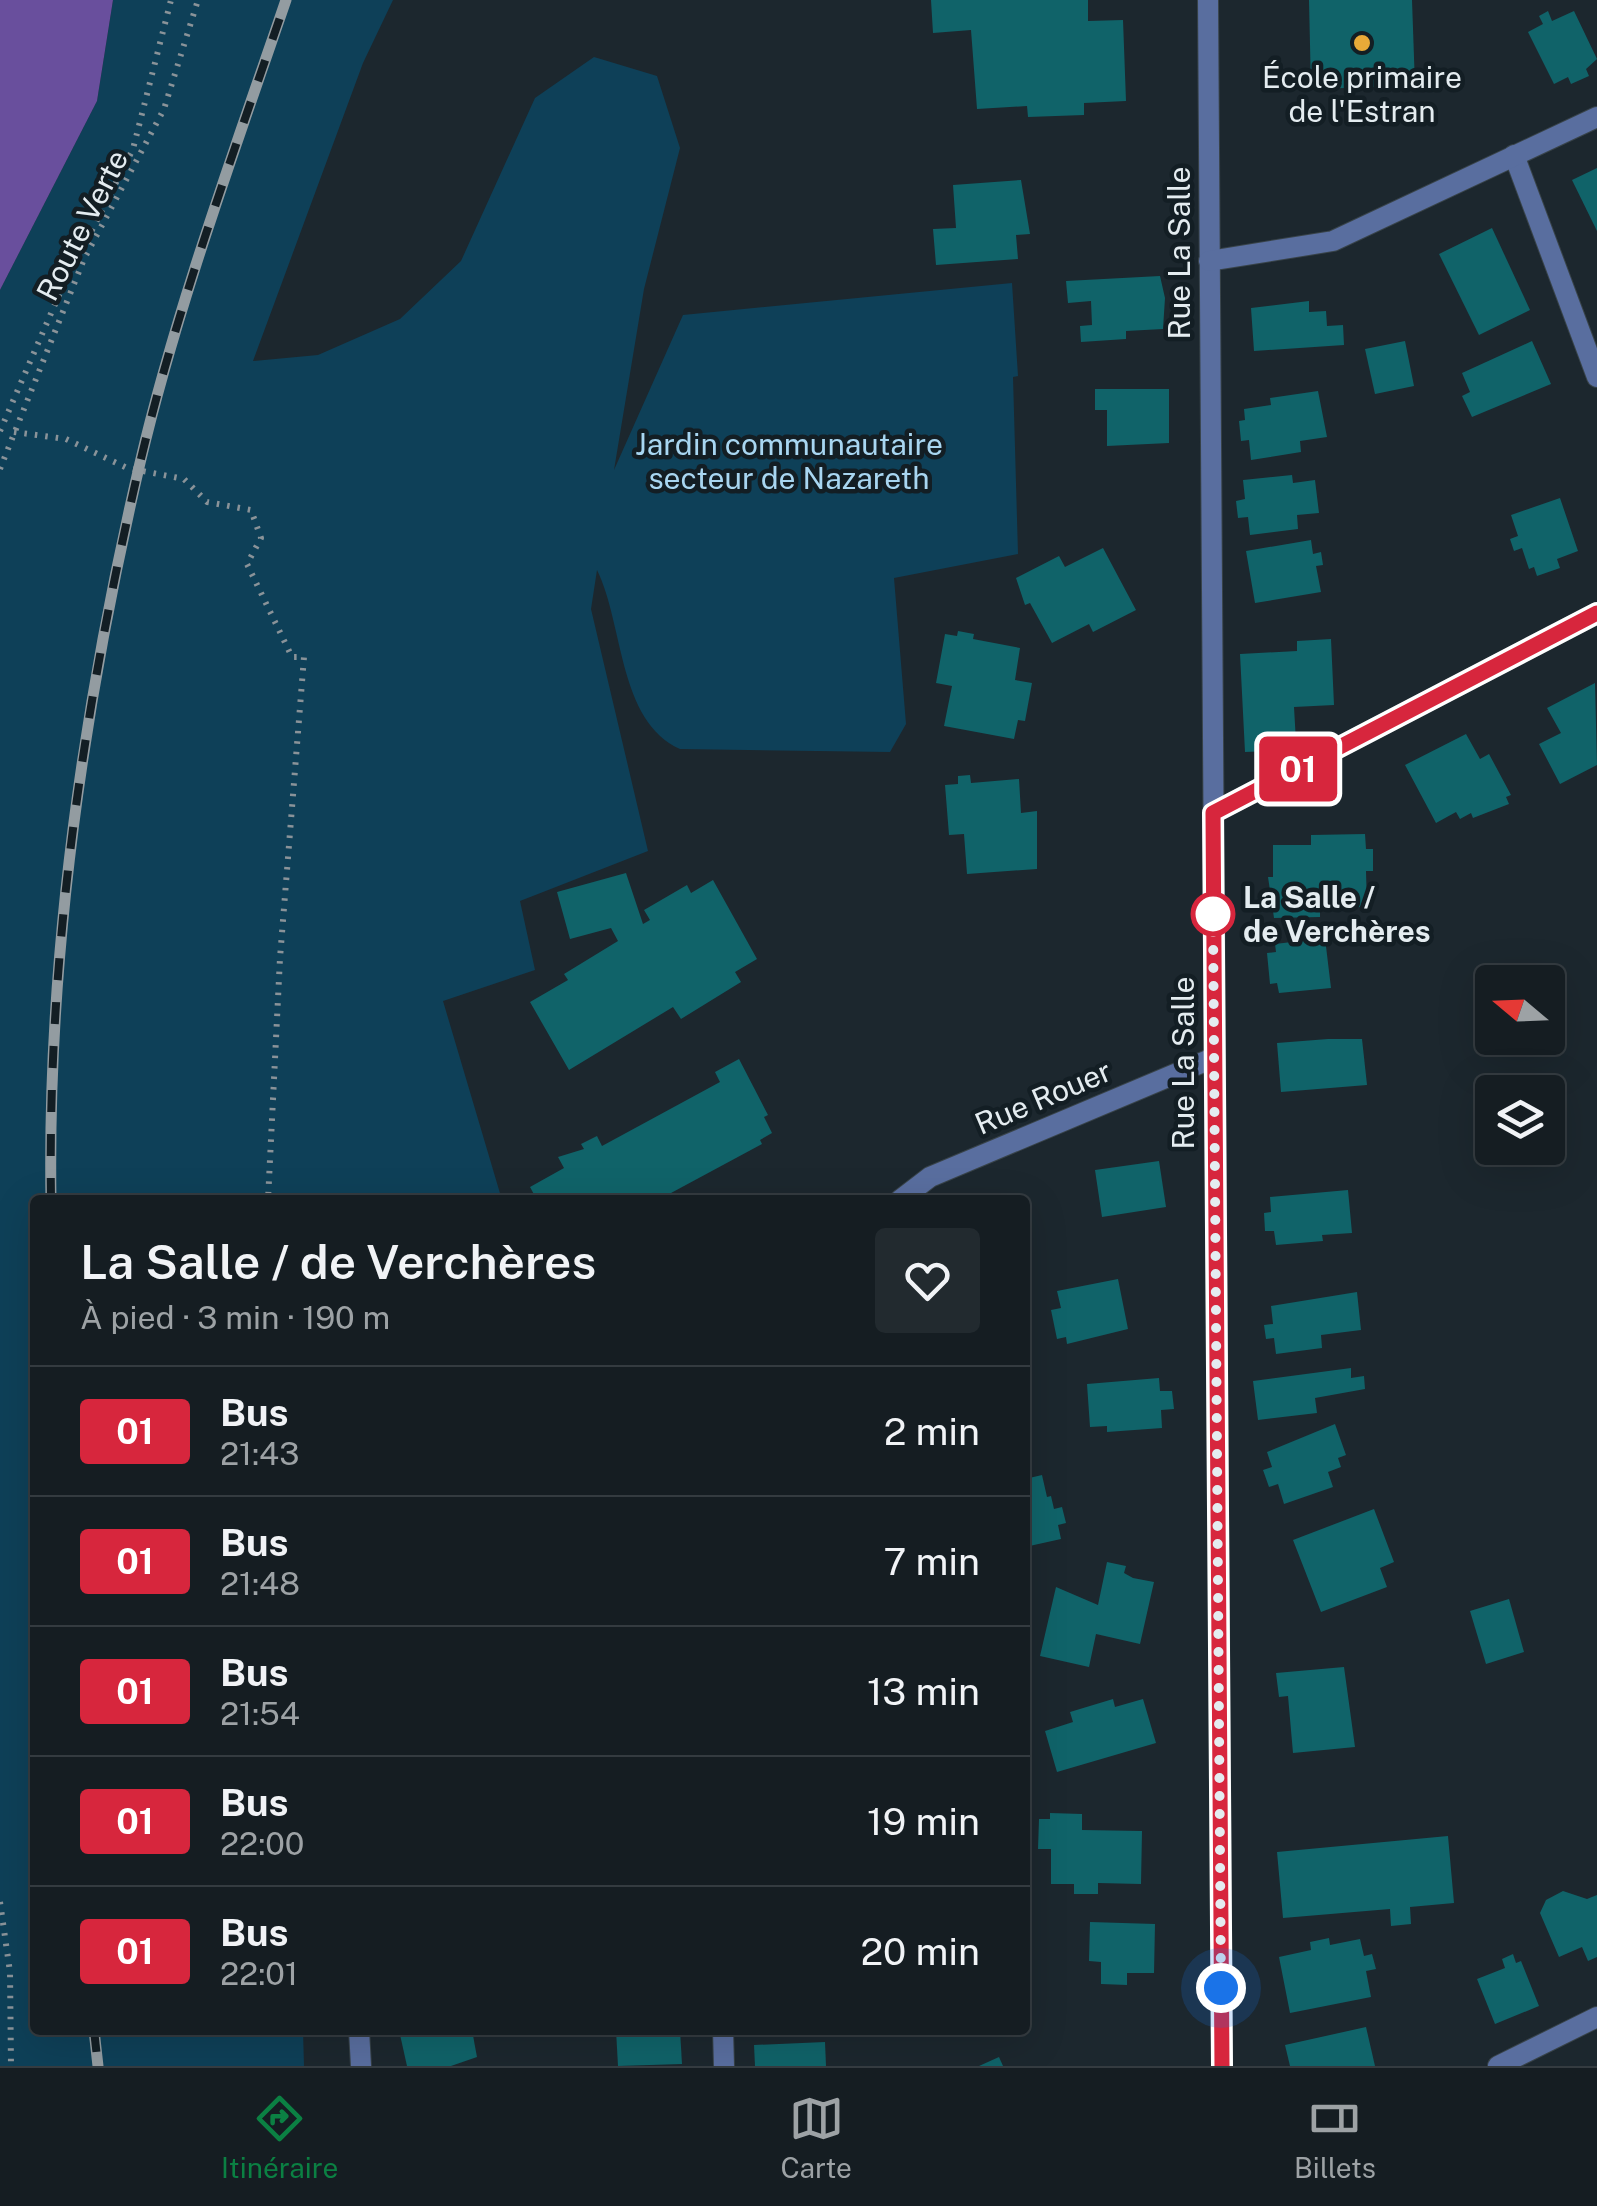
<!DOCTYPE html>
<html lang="fr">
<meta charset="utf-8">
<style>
body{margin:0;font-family:"Public Sans",sans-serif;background:#222a2f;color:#f1f3f6;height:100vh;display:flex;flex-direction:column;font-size:38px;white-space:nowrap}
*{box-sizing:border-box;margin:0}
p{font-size:32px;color:#9da2a5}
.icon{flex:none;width:55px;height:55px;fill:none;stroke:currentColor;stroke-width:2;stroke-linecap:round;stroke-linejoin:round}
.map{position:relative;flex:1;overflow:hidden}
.details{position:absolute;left:30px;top:1195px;width:1000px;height:840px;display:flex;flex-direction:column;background:#151d22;border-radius:10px;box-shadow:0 10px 40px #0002,0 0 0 2px #343b40}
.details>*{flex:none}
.badge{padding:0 20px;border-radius:8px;font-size:35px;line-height:65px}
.needle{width:65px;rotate:289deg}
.controls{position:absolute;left:1475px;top:965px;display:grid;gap:20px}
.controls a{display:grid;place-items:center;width:90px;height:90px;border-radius:10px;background:#151d22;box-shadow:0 10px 40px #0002,0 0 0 2px #343b40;font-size:50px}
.you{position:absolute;width:50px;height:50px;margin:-25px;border:8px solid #fff;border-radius:50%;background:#1a73e8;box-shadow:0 0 0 15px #1a73e833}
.map>.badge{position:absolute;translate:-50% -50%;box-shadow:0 0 0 5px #fff}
.round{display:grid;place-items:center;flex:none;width:105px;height:105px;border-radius:10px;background:#222a2f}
.summary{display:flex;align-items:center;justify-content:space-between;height:170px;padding:0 50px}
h1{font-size:48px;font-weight:600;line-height:75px}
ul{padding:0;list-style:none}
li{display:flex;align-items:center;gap:30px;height:130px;padding:0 50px;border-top:2px solid #343b40}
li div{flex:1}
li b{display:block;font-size:38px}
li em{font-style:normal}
li .badge{min-width:110px;font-weight:700;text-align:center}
.tab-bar{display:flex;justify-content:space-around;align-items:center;height:140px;border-top:2px solid #343b40;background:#151d22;font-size:28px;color:#9da2a5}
.tab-bar a{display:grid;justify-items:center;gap:5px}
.tab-bar .selected{color:#0b8043}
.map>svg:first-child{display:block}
</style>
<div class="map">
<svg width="1597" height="2066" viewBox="0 0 1597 2066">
<rect width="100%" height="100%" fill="#1c272e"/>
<path fill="#0e4058" d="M113 0H393L363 63 253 361 318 355 400 319 461 261 535 98 594 57 657 76 680 148 644 289 614 470 683 315 1012 283 1018 376 1013 377 1018 554 894 578 906 724 890 752 680 749C618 721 624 625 597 570L591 609 648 851 520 901 535 970 443 1001 502 1200H35V2030H303L304 2066H0V290L97 101Z"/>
<path fill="#694f9d" d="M0 0H113L97 101 0 290Z"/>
<g fill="#106369">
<path d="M931 0H1088V21L1123 20 1126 101 1084 103V115L1028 117 1027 106 977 109 971 30 933 33Z"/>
<path d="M1309 0H1412L1415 86 1311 89Z"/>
<path d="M1548 11 1552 21 1574 11 1597 59 1586 69 1589 76 1571 84 1568 77 1554 84 1528 32 1543 24 1539 16Z"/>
<path d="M1597 168V231L1572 180Z"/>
<path d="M1021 180 1030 234 1016 235 1018 259 936 265 933 229 956 228 953 185Z"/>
<path d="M1492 228 1530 310 1479 335 1439 254Z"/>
<path d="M1160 276 1165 298 1163 329 1126 331V339L1081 342 1080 326 1092 325 1091 301 1068 303 1066 281Z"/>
<path d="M1309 301V312L1326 311 1327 326 1343 325 1344 345 1254 351 1251 308Z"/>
<path d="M1405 341 1414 386 1375 394 1365 349Z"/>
<path d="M1532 341 1551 384 1472 417 1462 396 1470 392 1462 373Z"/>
<path d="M1095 389H1169V443L1107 446V410H1095Z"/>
<path d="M1318 391 1327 437 1300 441 1301 452 1251 460 1249 440 1241 441 1239 421 1245 420 1244 409 1271 405 1270 398Z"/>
<path d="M1292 475 1293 483 1315 480 1319 513 1297 515 1298 529 1250 535 1248 517 1238 518 1236 501 1245 499 1243 480Z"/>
<path d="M1560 498 1578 551 1557 559 1560 568 1537 576 1534 567 1529 569 1522 548 1514 551 1510 539 1518 536 1511 515Z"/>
<path d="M1311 540 1313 554 1321 552 1323 565 1316 566 1321 592 1255 603 1246 551Z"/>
<path d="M1103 548 1136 610 1093 632 1089 624 1052 643 1030 603 1025 605 1016 578 1059 556 1065 567Z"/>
<path d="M958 631 974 634 973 639 1020 648 1015 680 1032 683 1025 721 1018 720 1014 739 944 726 952 686 936 683 945 634 957 636Z"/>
<path d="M1331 639 1334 705 1294 707 1296 742 1269 743V751L1245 752 1240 654 1297 651V641Z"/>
<path d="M1595 683 1597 765 1560 784 1539 744 1561 733 1547 708Z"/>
<path d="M1466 734 1480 759 1489 754 1511 795 1506 797 1509 804 1473 818 1471 813 1460 819 1456 812 1436 823 1405 765Z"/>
<path d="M970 775 971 783 1019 779 1021 813 1037 811V869L967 874 964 834 949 835 945 785 958 784V776Z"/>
<path d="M1365 834 1366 849H1373V871H1366L1367 907 1320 908V917L1274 918 1268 877H1273V845H1311V835Z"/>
<path d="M626 873 643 924 650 920 644 910 687 885 691 893 713 880 757 959 735 972 741 982 681 1019 673 1007 569 1070 530 1002 568 980 564 974 618 941 611 928 570 939 557 892Z"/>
<path d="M1325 938 1331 988 1279 993 1277 983 1270 984 1267 953 1276 952 1275 944Z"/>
<path d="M1328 1039H1362L1367 1085 1281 1092 1277 1043Z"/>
<path d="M739 1059 768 1115 764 1117 772 1133 760 1140 762 1144 658 1200H537L530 1187 564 1168 558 1157 584 1149 581 1144 597 1136 602 1146 720 1082 715 1072Z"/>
<path d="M1159 1161 1166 1207 1102 1217 1095 1170Z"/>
<path d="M1348 1190 1352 1233 1322 1235 1323 1241 1276 1245 1274 1231H1265L1264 1213 1271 1212 1270 1197Z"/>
<path d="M1118 1279 1128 1329 1067 1344 1066 1337 1057 1339 1051 1310 1061 1308 1057 1291Z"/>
<path d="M1357 1292 1361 1330 1321 1335 1322 1348 1276 1354 1274 1338 1266 1339 1264 1325 1273 1324 1271 1306Z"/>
<path d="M1351 1368V1378L1364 1376 1365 1389 1315 1398 1317 1413 1258 1420 1253 1381Z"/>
<path d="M1159 1378 1160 1391H1172L1174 1409 1161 1410 1162 1428 1107 1432V1426L1090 1427 1087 1384Z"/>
<path d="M1335 1424 1346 1455 1338 1458 1341 1467 1328 1472 1333 1487 1284 1504 1278 1484 1269 1487 1263 1470 1272 1467 1267 1452Z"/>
<path d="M1042 1475 1047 1497 1051 1496 1054 1509 1062 1507 1066 1523 1058 1525 1061 1539 1025 1547V1479Z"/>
<path d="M1374 1509 1394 1562 1380 1568 1387 1587 1321 1612 1293 1540Z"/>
<path d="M1107 1562 1126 1566 1124 1573 1133 1578 1154 1582 1140 1644 1096 1634 1089 1667 1040 1656 1056 1587 1098 1605Z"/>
<path d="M1509 1599 1524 1652 1486 1664 1470 1611Z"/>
<path d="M1344 1667 1355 1747 1293 1753 1288 1696 1279 1697 1276 1673Z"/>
<path d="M1113 1699 1115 1707 1143 1699 1156 1743 1057 1772 1045 1731 1073 1722 1070 1712Z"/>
<path d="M1050 1813 1082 1814V1830L1142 1831 1141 1884 1098 1883V1894H1074V1884H1051V1849H1038L1039 1819H1050Z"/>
<path d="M1448 1836 1454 1903 1410 1907 1411 1924 1391 1926 1390 1909 1283 1918 1277 1852Z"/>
<path d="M1563 1891 1587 1899 1597 1895V1957L1588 1961 1582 1947 1559 1957 1540 1913 1546 1900Z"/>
<path d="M1090 1922 1155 1924 1154 1973H1127V1985L1101 1984V1962L1089 1961Z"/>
<path d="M1329 1938 1330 1945 1360 1939 1364 1956 1372 1954 1376 1969 1366 1971 1371 1997 1290 2013 1279 1957 1311 1950 1310 1942Z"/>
<path d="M1513 1954 1516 1963 1521 1961 1539 2006 1495 2024 1477 1979 1505 1968 1502 1959Z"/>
<path d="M1366 2027 1375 2066H1290L1285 2045Z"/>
<path d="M399 2030H472L477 2057 451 2066H407Z"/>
<path d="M616 2030H680L682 2064 618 2066Z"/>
<path d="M825 2042 826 2066H755L754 2045Z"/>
<path d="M999 2057 1003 2066H979Z"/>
</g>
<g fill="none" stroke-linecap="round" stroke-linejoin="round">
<g stroke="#384349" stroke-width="22">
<g id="street">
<path d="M1208 0 1222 2066"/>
<path d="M1514 155 1597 377"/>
<path d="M1209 261 1333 241 1597 117"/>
<path d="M1213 813 1597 613"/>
<path d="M900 1200 930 1177 1213 1058"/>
<path d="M359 2030 361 2066"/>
<path d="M723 2030 724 2066"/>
<path d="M1498 2066 1597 2017"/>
</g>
</g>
<g stroke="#8a9399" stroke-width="6" stroke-dasharray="2.5 8" stroke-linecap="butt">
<path d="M0 431 59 295 133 149 171 0"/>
<path d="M14 432 66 439 127 468 184 479 207 502 251 510 261 538 247 564 292 657H304L280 958 268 1200"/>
<path d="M0 469 84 259 164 109 198 0"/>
<path d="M0 1902 10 1972 11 2066"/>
</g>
<use href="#street" stroke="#596e9f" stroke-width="20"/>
<g stroke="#939ca1" stroke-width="11">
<g id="rail">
<path d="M51 1200C47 953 84 703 140 463 177 306 234 152 286 0"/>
<path d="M94 2030 98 2066"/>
</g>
</g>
<use href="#rail" stroke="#131e24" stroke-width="8" stroke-dasharray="22" stroke-linecap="butt"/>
</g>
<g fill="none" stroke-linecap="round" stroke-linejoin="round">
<g stroke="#fff" stroke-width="22">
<path id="line" d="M1222 2066 1213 813 1597 613"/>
</g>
<use href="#line" stroke="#d7263d" stroke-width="15"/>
<path stroke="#e4ecf0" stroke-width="10" stroke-dasharray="0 18" d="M1213 914 1221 1988"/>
</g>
<circle fill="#e9aa38" stroke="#131e24" stroke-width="4" cx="1362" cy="43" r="10"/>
<circle fill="#fff" stroke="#d7263d" stroke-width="5" cx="1213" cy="914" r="20"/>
<g text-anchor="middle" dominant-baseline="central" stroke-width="9" stroke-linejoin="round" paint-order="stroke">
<g font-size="30" fill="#e4ecf0" stroke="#131e24">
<text x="1362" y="77">École primaire<tspan x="1362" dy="34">de l'Estran</tspan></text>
</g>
<g font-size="30" fill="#e4ecf0" stroke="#131e24">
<text transform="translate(82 225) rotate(-63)">Route Verte</text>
<text transform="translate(1179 253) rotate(-90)">Rue La Salle</text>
<text transform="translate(1183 1063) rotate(-90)">Rue La Salle</text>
<text transform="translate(1043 1097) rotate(-23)">Rue Rouer</text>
</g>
<g font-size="30" fill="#a8d6f1" stroke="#131e24">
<text x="789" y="444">Jardin communautaire<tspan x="789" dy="34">secteur de Nazareth</tspan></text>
</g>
<g font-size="30" font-weight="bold" fill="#e4ecf0" stroke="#131e24" text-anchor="start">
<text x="1243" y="897">La Salle /<tspan x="1243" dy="34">de Verchères</tspan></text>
</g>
</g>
</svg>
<div class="controls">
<a><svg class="needle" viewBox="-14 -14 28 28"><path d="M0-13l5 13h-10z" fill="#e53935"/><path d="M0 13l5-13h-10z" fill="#9da2a5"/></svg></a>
<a><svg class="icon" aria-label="layers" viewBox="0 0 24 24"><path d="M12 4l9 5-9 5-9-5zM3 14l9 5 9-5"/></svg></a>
</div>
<div class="you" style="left:1221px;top:1988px"></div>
<b class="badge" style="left:1298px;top:769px;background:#d7263d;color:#fff">01</b>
<section class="details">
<div class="summary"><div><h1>La Salle / de Verchères</h1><p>À pied · 3 min · 190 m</p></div><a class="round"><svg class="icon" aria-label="heart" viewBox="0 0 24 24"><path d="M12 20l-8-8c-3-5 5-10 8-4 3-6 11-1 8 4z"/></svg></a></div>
<ul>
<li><span class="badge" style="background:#d7263d;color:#fff">01</span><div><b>Bus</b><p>21:43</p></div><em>2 min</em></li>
<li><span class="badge" style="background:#d7263d;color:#fff">01</span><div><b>Bus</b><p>21:48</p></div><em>7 min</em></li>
<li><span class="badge" style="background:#d7263d;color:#fff">01</span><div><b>Bus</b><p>21:54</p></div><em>13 min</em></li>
<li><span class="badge" style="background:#d7263d;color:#fff">01</span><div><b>Bus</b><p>22:00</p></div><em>19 min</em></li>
<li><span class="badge" style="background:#d7263d;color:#fff">01</span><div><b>Bus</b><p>22:01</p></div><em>20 min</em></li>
</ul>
</section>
</div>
<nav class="tab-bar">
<a class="selected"><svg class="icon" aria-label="directions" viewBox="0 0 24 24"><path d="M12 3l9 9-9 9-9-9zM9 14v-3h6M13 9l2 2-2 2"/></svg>Itinéraire</a>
<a><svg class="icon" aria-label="map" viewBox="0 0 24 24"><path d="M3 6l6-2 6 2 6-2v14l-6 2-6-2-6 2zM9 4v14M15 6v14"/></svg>Carte</a>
<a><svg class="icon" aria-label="tickets" viewBox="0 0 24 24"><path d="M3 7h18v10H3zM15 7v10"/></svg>Billets</a>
</nav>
